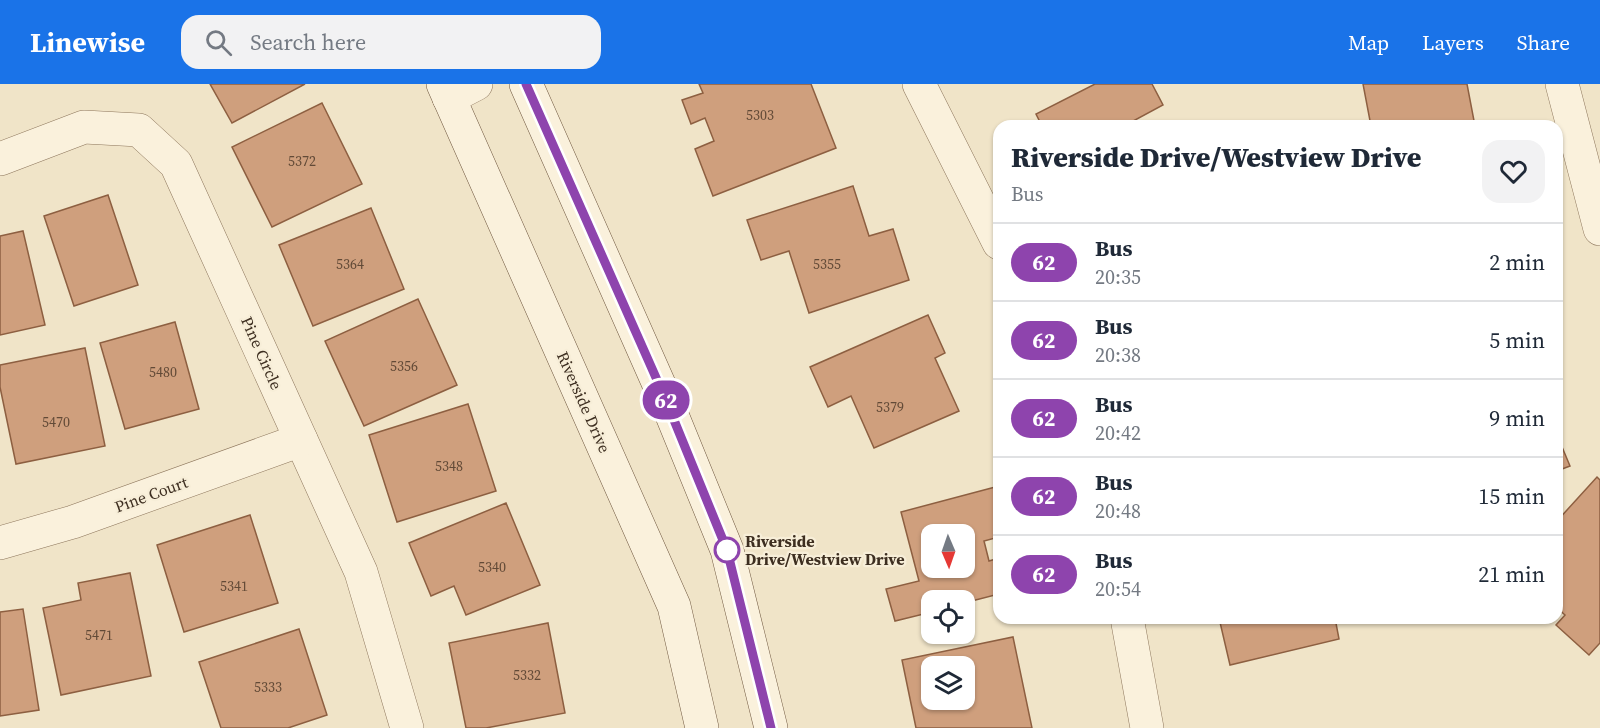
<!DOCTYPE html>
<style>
body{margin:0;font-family:"Source Serif 4",serif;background:#f2f2f3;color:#1f2937;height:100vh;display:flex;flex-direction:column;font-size:22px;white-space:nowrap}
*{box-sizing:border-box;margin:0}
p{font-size:20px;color:#747a83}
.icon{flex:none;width:33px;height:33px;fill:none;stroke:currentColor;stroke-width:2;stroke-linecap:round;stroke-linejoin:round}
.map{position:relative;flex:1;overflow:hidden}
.details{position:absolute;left:993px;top:36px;width:570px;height:504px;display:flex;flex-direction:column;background:#fff;border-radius:18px;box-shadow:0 2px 4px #0004}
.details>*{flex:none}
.badge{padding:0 12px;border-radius:20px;font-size:21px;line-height:39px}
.needle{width:39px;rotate:178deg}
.tools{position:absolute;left:921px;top:440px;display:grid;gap:12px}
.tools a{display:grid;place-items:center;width:54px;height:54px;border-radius:12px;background:#fff;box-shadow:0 2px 4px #0004;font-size:30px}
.map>.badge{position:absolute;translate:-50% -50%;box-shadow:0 0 0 3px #fff}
.round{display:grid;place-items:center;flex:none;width:63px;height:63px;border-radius:18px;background:#f2f2f3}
.headline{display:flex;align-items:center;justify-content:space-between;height:102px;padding:0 18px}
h1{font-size:28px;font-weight:800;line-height:45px}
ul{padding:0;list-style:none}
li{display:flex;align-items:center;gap:18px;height:78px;padding:0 18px;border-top:2px solid #e0e1e3}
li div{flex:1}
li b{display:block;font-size:22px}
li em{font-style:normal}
li .badge{min-width:66px;font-weight:700;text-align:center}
header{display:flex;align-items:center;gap:36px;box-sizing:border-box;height:84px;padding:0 30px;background:#1a73e8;color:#fff}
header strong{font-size:28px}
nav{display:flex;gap:33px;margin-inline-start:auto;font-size:21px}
.search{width:420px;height:54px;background:#f2f2f3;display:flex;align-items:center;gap:15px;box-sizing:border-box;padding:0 21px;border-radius:18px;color:#747a83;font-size:22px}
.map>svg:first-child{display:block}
</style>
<header>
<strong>Linewise</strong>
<div class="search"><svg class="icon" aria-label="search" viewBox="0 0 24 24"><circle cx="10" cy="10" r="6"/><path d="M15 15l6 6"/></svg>Search here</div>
<nav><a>Map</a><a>Layers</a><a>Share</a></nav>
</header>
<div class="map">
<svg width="1600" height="644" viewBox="0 0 1600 644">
<rect width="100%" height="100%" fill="#f0e4c8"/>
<g fill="#cf9f7d" stroke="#8d5f41" stroke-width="1.5" fill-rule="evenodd">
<path d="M210 0H305L232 39Z"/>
<path d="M699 0H811L836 64 713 112 695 65 714 57 705 34 691 40 682 16 703 9Z"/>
<path d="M1095 0H1152L1163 21 1124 42H1042L1036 30Z"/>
<path d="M1363 0H1467L1475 42H1371Z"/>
<path d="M322 19 362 100 272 143 232 63Z"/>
<path d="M853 102 869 152 893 145 909 196 809 229 789 167 761 176 747 136Z"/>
<path d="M108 111 138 201 74 222 44 132Z"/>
<path d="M371 124 404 205 313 242 279 161Z"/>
<path d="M23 147 45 241 0 251V152Z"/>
<path d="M418 215 457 301 364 342 325 257Z"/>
<path d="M928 231 945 269 935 274 959 327 874 364 851 312 828 323 810 283Z"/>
<path d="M175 238 199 325 125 345 100 259Z"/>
<path d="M85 264 105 362 16 380 0 303V281Z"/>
<path d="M468 320 496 407 397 438 369 351Z"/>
<path d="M1557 351 1570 382 1557 387Z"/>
<path d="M1597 393 1600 396V559L1589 571 1556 541 1565 531 1557 524V437Z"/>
<path d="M999 402V453L984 457 989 477 999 474V510L964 519V516H932V528L895 537 886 505 919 497 901 428ZM932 450H964V483H932Z"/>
<path d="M506 419 540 501 466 531 454 502 431 512 409 459Z"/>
<path d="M250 431 278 519 184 548 157 461Z"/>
<path d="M130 489 151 592 61 611 43 524 81 516 78 499Z"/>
<path d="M23 525 39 626 0 632V528Z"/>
<path d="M1219 534H1335L1339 555 1230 581Z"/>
<path d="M548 539 565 629 486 644H466L449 559Z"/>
<path d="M299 545 327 631 288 644H221L199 578Z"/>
<path d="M1013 553 1032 644H916L902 576ZM932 582H964V615H932Z"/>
</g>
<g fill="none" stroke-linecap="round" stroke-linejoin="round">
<g stroke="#8d765c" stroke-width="34">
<g id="street">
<path d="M919 0 999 159"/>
<path d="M1562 0 1600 145"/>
<path d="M449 14 476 0"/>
<path d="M0 75 84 43 139 46 176 80 361 488 407 644"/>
<path d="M0 459 73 438 301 356"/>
<path d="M1127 534 1147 644"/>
</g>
</g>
<g stroke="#6f573f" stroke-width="34">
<g id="secondary">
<path d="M443 0 674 522 702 644"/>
<path d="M526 0 665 314 727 466 771 644"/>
</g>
</g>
<use href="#street" stroke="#faf1dc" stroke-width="33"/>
<use href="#secondary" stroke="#faf1dc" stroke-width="33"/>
</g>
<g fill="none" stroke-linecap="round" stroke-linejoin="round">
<g stroke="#fff" stroke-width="14">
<path id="line" d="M526 0 665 314 727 466 771 644"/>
</g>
<use href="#line" stroke="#8e44ad" stroke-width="9"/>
</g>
<circle fill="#fff" stroke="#8e44ad" stroke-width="3" cx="727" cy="466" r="12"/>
<g text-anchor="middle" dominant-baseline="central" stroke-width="4.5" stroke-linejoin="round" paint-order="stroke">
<g font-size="14" fill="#624a37">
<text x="760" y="31">5303</text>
<text x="302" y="77">5372</text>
<text x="350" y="180">5364</text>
<text x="827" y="180">5355</text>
<text x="404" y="282">5356</text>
<text x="163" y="288">5480</text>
<text x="890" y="323">5379</text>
<text x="56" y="338">5470</text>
<text x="449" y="382">5348</text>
<text x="492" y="483">5340</text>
<text x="234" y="502">5341</text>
<text x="99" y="551">5471</text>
<text x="527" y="591">5332</text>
<text x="268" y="603">5333</text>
</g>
<g font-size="16" fill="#3d2e20" stroke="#f7eed8">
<text transform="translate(262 269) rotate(66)">Pine Circle</text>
<text transform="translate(584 318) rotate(66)">Riverside Drive</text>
<text transform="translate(151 410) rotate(-20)">Pine Court</text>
</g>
<g font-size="16" font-weight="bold" fill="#3d2e20" stroke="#f7eed8" text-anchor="start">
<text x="745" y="457">Riverside<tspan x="745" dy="18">Drive/Westview Drive</tspan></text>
</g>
</g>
</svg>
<div class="tools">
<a><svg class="needle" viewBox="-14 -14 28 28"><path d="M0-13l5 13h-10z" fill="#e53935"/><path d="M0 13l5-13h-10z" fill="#747a83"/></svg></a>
<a><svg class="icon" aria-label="locate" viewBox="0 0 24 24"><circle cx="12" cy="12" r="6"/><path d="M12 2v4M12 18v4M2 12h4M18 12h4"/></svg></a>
<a><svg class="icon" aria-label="layers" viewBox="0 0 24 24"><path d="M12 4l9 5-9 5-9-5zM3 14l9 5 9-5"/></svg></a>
</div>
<b class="badge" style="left:666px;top:316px;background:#8e44ad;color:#fff">62</b>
<section class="details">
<div class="headline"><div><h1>Riverside Drive/Westview Drive</h1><p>Bus</p></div><a class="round"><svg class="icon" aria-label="heart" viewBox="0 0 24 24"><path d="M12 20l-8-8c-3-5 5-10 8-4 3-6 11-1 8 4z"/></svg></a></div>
<ul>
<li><span class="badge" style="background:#8e44ad;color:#fff">62</span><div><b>Bus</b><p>20:35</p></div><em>2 min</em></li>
<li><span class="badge" style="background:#8e44ad;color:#fff">62</span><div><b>Bus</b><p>20:38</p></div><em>5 min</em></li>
<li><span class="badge" style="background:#8e44ad;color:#fff">62</span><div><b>Bus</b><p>20:42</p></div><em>9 min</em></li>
<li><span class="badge" style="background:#8e44ad;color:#fff">62</span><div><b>Bus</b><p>20:48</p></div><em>15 min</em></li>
<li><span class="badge" style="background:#8e44ad;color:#fff">62</span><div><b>Bus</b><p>20:54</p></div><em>21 min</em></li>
</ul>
</section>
</div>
